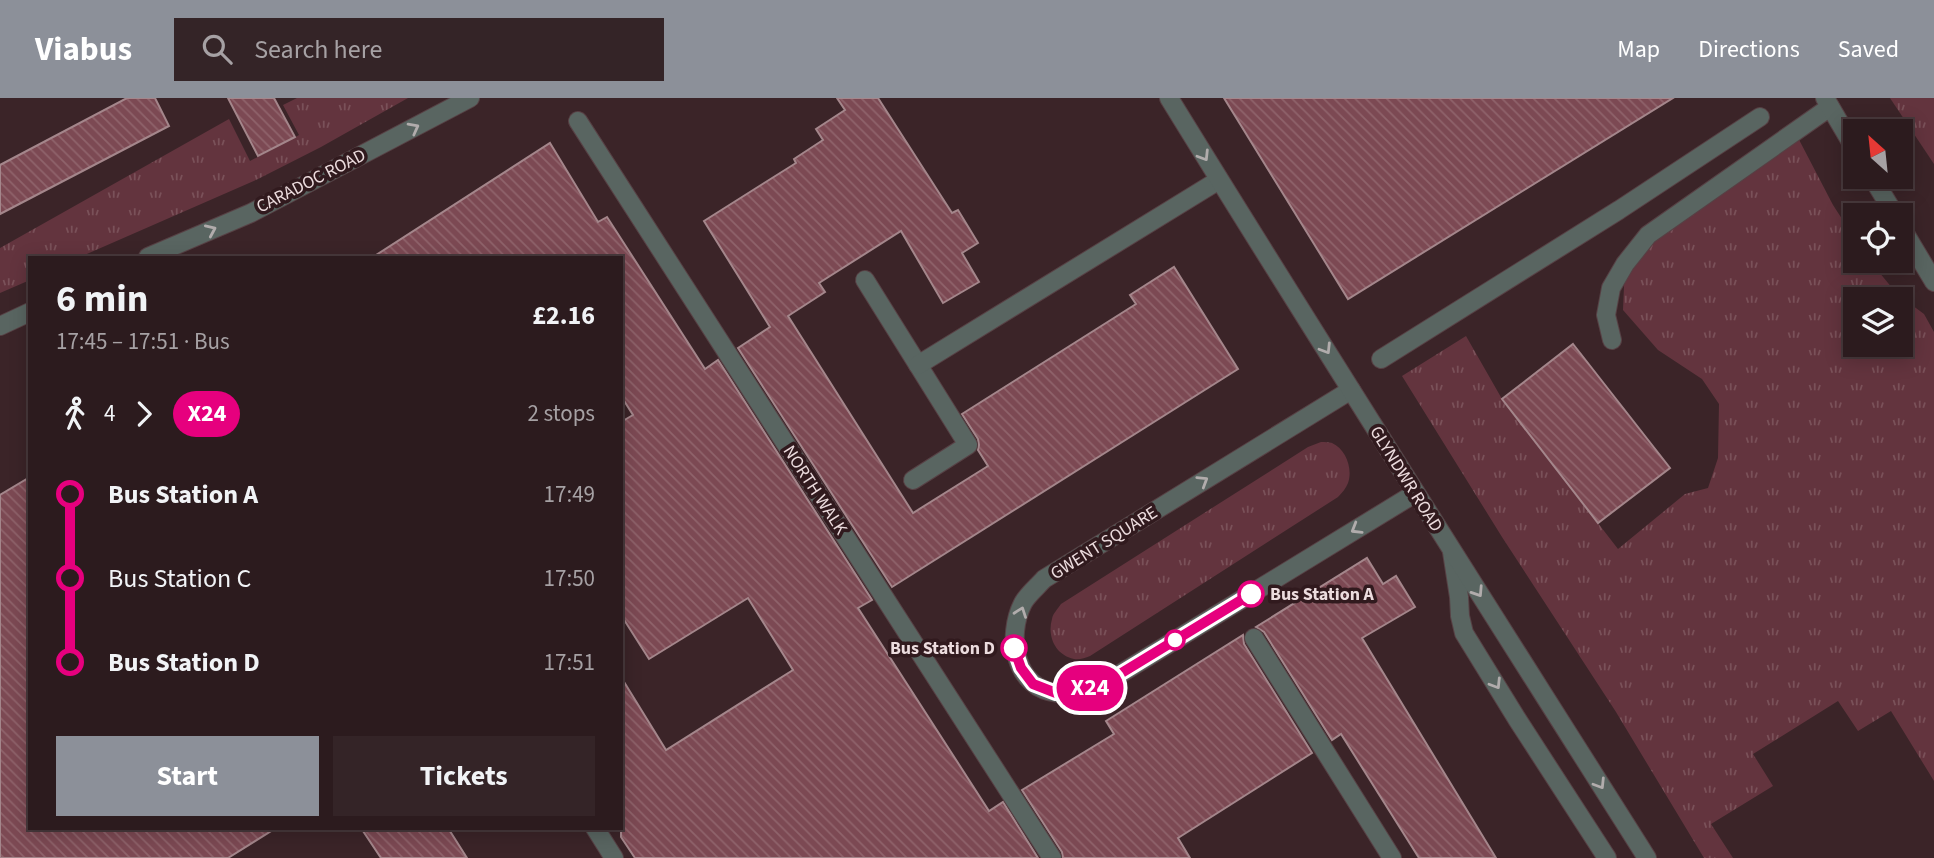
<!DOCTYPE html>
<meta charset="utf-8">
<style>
body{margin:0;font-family:"Source Sans 3",sans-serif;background:#342427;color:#f1f3f6;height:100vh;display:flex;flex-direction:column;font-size:26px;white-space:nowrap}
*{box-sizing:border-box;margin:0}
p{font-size:23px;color:#a6a1a4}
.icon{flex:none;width:38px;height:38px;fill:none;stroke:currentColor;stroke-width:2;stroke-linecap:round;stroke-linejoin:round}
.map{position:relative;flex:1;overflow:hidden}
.panel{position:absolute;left:28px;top:158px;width:595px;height:574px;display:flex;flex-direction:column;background:#2c1b1e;border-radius:0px;box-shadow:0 4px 18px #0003,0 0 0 2px #48393c}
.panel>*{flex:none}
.badge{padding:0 14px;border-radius:23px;font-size:24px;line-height:46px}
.needle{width:46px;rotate:333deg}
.fabs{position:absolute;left:1843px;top:21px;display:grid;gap:14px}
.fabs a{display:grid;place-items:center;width:70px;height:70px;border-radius:0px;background:#2c1b1e;box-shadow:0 4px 18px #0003,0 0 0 2px #48393c;font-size:35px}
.map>.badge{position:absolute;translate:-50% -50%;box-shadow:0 0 0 4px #fff}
.legs{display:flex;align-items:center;gap:10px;height:77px;padding:0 28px;font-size:23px}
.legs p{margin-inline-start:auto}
.headline{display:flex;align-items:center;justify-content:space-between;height:119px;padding:0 28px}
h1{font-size:38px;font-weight:700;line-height:52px}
.button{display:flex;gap:14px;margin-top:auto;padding:14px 28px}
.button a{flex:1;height:80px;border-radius:0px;background:#8c9099;color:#fff;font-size:28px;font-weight:700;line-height:80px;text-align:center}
.button a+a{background:#342427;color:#f1f3f6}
ul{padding:0 28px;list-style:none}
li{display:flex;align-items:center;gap:24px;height:84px;font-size:26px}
li i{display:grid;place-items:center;width:10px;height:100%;margin:0 9px;background:currentColor}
li i::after{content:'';width:18px;height:18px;margin:-9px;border:5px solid;border-radius:50%;background:#2c1b1e}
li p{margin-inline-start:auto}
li:first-child i{background:linear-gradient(#0000 50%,currentColor 0)}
li:last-child i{background:linear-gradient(currentColor 50%,#0000 0)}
header{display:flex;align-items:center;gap:42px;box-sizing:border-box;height:98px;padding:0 35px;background:#8c9099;color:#fff}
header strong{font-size:33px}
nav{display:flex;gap:38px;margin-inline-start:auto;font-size:24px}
.search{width:490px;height:63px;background:#342427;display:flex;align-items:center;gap:18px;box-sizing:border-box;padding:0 24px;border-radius:0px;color:#a6a1a4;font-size:26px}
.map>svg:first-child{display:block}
</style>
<header>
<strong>Viabus</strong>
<div class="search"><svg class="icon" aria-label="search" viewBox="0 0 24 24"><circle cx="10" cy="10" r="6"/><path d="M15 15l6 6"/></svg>Search here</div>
<nav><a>Map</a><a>Directions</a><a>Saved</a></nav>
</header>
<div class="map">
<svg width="1934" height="760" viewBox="0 0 1934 760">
<defs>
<pattern id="grass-tufts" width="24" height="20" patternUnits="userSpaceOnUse" patternTransform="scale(1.75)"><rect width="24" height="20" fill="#63343e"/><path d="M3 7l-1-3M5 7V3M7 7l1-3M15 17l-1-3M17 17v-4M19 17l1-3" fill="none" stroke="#7a5159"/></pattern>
<pattern id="building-back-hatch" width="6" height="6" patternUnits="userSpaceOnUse" patternTransform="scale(1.75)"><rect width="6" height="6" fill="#7c4953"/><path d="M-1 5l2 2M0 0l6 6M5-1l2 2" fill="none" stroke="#8f636b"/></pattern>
</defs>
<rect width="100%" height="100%" fill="#3b2428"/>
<g fill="url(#grass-tufts)" fill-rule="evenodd">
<path d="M297 0H408L321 49 258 81 80 159H30V182L0 195V150L229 21 250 63 299 37 283 7Z"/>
<path d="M1890 0H1934V66Z"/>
<path d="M1795 34 1833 107 1855 141V163H1870L1897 196 1924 216 1934 234V683L1891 613 1858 633 1838 603 1753 656 1773 688 1711 726 1733 760H1704L1616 614 1502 439 1402 278 1466 238 1502 301 1618 451 1685 396 1708 390 1718 360 1719 306 1702 281 1658 252 1623 212 1625 166ZM1855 201H1900V247H1855Z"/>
<path d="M1321 344C1325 344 1329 344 1332 345 1346 351 1353 371 1348 385 1346 390 1342 395 1338 399L1090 558C1085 560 1079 562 1074 561 1055 557 1047 538 1052 521 1053 515 1058 511 1061 506L1308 349Z"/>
</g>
<g fill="url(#building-back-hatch)" stroke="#a4868b" stroke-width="2">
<path d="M127 0H155L169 28 0 116V67Z"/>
<path d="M228 0H274L295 39 258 58Z"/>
<path d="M837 0H878L952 115 958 112 978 145 962 155 979 184 943 205 901 133 819 185 825 194 788 218 913 415 988 368 978 352 979 347 978 341 962 316 1136 206 1130 197 1174 169 1238 271 892 489 738 250 770 229 704 123 796 65 794 61 823 42 816 31 845 12Z"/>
<path d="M1224 0H1673L1348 201Z"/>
<path d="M550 45 598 124 607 119 705 271 718 262 872 502 858 510 989 713 1003 704 1038 760H635L621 739V579L666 652 793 572 748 500 649 561 621 517V324L633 317 621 298V159H373Z"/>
<path d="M1573 246 1670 370 1598 425 1502 301Z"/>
<path d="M30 379V730H276L228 760H0V397Z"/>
<path d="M1367 460 1383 486 1396 478 1415 509 1362 540 1496 760H1419L1341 636 1332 642 1264 534 1256 529Z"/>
<path d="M1243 537 1244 546 1312 655 1178 740 1190 760H1063L1062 754 1022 692 1114 636 1106 623Z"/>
<path d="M361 730H448L467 760H381Z"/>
</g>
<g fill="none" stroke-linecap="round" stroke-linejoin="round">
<g stroke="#574145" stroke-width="20">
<g id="service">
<path d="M865 182 968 347 913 382"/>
<path d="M1612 242 1606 217 1611 190 1625 166 1648 137 1830 9"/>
<path d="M918 267 1219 82"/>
<path d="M1351 292 1044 481C1038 488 1027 497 1023 505 1006 538 1014 591 1058 595 1077 596 1093 589 1110 582L1414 396"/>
<path d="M1452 454 1459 499 1460 518 1464 535 1517 621 1607 760"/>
<path d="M595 730 614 760"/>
</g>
</g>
<g stroke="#574145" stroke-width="20">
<g id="pedestrian">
<path d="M578 23 1052 760"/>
<path d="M1381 261 1619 112 1760 19"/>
<path d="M1254 540 1392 760"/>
</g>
</g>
<g stroke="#574145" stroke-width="20">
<g id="tertiary">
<path d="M1169 0C1326 255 1487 507 1647 760"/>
<path d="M1825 0 1855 51"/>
<path d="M1872 79 1895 117"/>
<path d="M1900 127 1934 184"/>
<path d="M148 159 251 115 470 0"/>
<path d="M0 228 30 214"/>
</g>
</g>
<use href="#service" stroke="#596561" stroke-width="18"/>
<use href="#pedestrian" stroke="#596561" stroke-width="18"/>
<use href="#tertiary" stroke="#596561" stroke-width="18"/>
</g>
<defs><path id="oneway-chevron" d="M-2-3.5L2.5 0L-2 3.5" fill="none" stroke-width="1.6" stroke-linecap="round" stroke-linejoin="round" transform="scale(1.75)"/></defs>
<g stroke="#b1acac">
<use href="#oneway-chevron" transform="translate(414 30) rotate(-28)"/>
<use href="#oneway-chevron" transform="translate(1204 58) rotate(58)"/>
<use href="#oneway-chevron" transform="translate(211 132) rotate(-24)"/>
<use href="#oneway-chevron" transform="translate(1326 251) rotate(58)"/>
<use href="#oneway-chevron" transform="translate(1203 383) rotate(-32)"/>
<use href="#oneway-chevron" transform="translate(1356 431) rotate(149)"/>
<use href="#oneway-chevron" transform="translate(1478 494) rotate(57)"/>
<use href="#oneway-chevron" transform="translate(1021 514) rotate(-70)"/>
<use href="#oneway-chevron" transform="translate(1496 586) rotate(58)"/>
<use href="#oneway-chevron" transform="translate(1600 686) rotate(58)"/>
</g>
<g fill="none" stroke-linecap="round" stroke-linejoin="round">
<g stroke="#fff" stroke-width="16">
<path id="line-1" d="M1014 550 1021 570 1033 586 1056 595 1082 593 1110 582 1251 496"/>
</g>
<use href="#line-1" stroke="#e6007e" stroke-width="10"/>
</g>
<g fill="#fff" stroke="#e6007e" stroke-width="3.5">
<circle cx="1251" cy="496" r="12"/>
<circle cx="1175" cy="542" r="9"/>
<circle cx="1014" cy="550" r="12"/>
</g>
<g text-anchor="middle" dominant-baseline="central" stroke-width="7" stroke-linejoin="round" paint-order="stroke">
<g font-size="18" fill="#ecdcde" stroke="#311a1e">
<text transform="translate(311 83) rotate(-27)">CARADOC ROAD</text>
<text transform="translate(1406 381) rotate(58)">GLYNDWR ROAD</text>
<text transform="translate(815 392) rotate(57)">NORTH WALK</text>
<text transform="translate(1104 445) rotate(-32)">GWENT SQUARE</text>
</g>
<g font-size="18" font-weight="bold" fill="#ecdcde" stroke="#311a1e" text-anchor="start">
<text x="1270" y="496">Bus Station A</text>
<text x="995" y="550" text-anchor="end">Bus Station D</text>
</g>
</g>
</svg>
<div class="fabs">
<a><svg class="needle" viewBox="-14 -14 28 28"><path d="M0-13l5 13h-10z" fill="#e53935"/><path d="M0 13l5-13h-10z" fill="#a6a1a4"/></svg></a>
<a><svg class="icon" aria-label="locate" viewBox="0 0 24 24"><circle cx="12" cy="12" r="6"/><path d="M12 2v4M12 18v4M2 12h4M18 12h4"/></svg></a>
<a><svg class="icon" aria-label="layers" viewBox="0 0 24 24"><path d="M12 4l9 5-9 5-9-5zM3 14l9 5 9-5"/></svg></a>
</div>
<b class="badge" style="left:1090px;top:590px;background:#e6007e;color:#fff">X24</b>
<section class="panel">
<div class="headline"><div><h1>6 min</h1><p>17:45 – 17:51 · Bus</p></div><b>£2.16</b></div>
<div class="legs"><svg class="icon" aria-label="walk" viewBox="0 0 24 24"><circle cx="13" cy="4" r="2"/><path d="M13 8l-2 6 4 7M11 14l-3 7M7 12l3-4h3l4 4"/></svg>4<svg class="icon" aria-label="forward" viewBox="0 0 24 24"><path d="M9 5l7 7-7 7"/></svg><b class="badge" style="background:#e6007e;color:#fff">X24</b><p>2 stops</p></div>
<ul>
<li><i style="color:#e6007e"></i><b>Bus Station A</b><p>17:49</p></li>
<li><i style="color:#e6007e"></i><span>Bus Station C</span><p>17:50</p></li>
<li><i style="color:#e6007e"></i><b>Bus Station D</b><p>17:51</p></li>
</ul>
<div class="button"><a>Start</a><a>Tickets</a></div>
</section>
</div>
